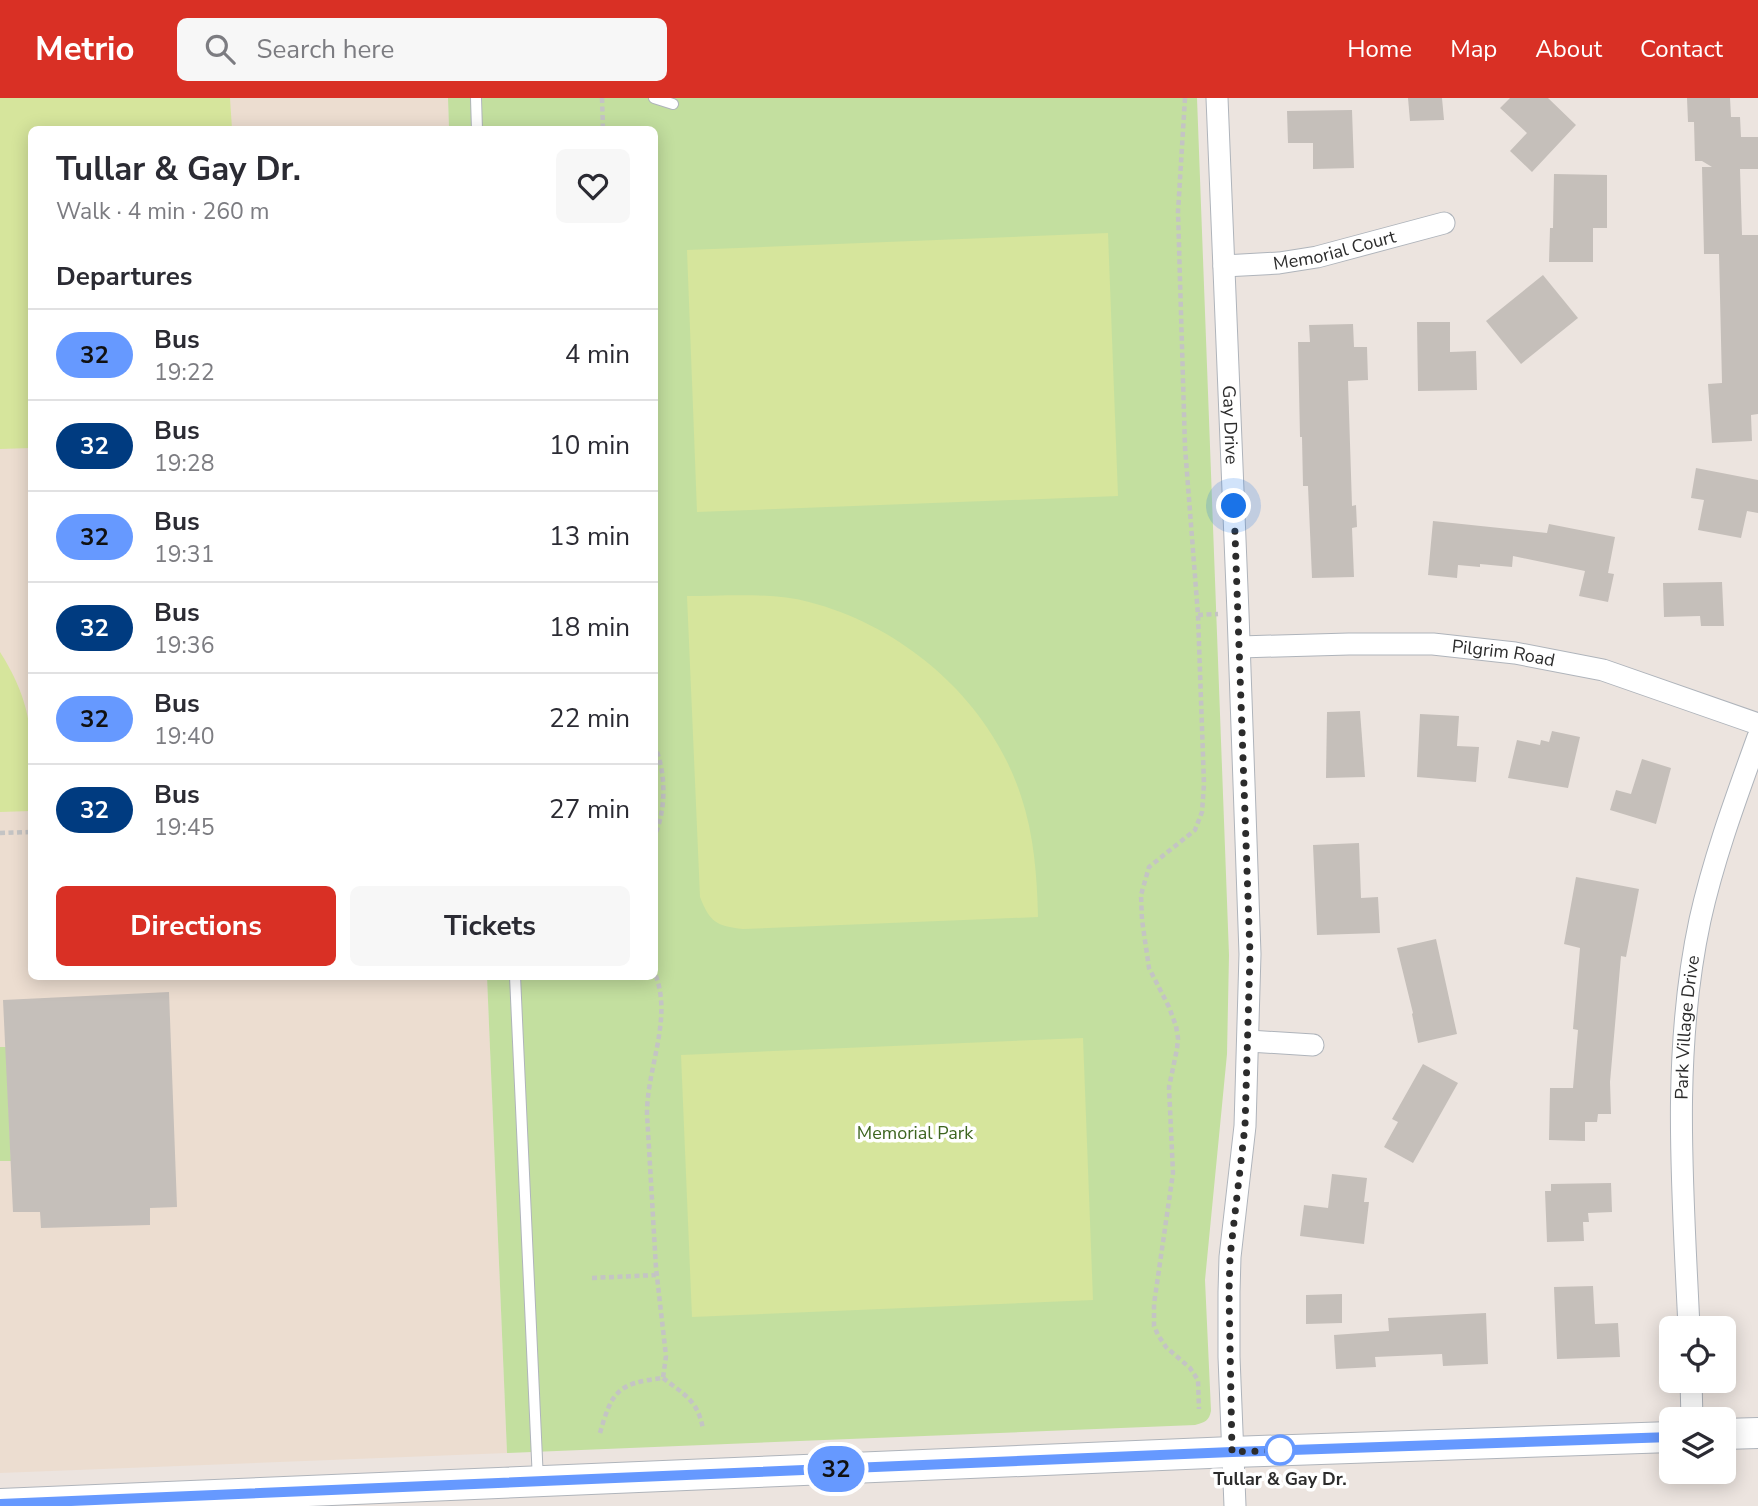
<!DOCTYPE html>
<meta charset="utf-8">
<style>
body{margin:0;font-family:"Nunito Sans",sans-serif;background:#f7f7f7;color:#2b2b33;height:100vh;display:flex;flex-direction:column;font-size:26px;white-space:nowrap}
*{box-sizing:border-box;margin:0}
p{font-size:23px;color:#7c7c81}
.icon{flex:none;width:38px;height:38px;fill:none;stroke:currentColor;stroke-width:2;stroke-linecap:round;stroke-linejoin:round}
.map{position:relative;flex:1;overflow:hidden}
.side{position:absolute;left:28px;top:28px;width:630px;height:854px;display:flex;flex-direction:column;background:#fff;border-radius:10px;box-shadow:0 4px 18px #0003}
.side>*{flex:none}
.badge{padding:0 14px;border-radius:23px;font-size:24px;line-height:46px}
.fabs{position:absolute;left:1659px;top:1218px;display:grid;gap:14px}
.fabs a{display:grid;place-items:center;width:77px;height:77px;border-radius:10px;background:#fff;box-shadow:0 4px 18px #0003;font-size:35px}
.you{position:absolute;width:35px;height:35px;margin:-18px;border:5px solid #fff;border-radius:50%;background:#1a73e8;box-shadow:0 0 0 10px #1a73e833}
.map>.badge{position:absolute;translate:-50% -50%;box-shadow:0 0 0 4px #fff}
h2{padding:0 28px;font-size:26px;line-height:63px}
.round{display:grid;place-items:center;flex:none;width:74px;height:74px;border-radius:10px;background:#f7f7f7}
.summary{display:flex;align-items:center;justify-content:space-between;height:119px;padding:0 28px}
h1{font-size:33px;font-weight:700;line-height:52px}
.cta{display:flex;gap:14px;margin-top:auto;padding:14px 28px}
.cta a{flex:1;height:80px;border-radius:10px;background:#d93025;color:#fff;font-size:28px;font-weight:700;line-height:80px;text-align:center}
.cta a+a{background:#f7f7f7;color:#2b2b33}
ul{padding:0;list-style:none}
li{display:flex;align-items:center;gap:21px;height:91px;padding:0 28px;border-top:2px solid #e1e1e2}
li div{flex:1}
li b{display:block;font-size:26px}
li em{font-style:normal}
li .badge{min-width:77px;font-weight:700;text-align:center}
header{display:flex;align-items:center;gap:42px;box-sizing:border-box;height:98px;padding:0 35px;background:#d93025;color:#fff}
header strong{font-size:33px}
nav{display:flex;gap:38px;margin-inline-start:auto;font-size:24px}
.search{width:490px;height:63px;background:#f7f7f7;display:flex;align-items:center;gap:18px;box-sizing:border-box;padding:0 24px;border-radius:10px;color:#7c7c81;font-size:26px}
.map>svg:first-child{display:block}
</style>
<header>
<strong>Metrio</strong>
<div class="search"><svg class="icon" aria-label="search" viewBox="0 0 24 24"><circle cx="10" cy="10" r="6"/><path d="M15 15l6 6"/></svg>Search here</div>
<nav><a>Home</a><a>Map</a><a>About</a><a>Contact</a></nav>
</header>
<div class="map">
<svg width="1758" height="1408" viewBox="0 0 1758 1408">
<rect width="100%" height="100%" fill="#ece4df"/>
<path fill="#ecddd0" d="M0 0H448L449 31 32 32V878L487 879 507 1355 0 1375Z"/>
<g fill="#c3df9f">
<path d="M448 0H1197L1229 857 1227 956 1205 1182 1211 1313C1209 1323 1205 1324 1195 1327L507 1355 487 879 654 878V32L449 31Z"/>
<path d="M0 949H6L11 1063H0Z"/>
</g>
<g fill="#d6e59c">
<path d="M0 0H230L232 31 32 32 31 350 0 351Z"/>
<path d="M1108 135 1118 398 697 414 687 152Z"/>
<path d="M687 498C726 498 771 494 809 504 905 529 990 603 1021 698 1034 737 1037 778 1038 819L743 831C716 828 710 824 700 799Z"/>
<path d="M0 554C37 612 32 648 31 713L0 714Z"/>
<path d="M1083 940 1093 1202 692 1219 681 957Z"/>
</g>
<g fill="#c5bfba">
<path d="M1408 0H1442L1444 22 1410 23Z"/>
<path d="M1510 0H1548L1576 27 1532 74 1510 53 1527 35 1500 10Z"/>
<path d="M1687 0H1730L1731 19H1740L1741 39H1758V71H1740L1742 137H1758V316L1751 317 1752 343 1712 345 1708 286 1722 285 1719 156H1704L1702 69H1712L1702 63H1695L1694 24H1688Z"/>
<path d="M1352 12 1354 70 1313 71V45H1288L1287 13Z"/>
<path d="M1554 76 1607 77V130H1593V164H1549L1550 130H1553Z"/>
<path d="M1543 177 1578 220 1521 266 1486 223Z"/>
<path d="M1417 224H1450V254L1476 253 1477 292 1418 293Z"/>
<path d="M1353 226 1354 249H1367L1368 282 1348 283 1352 408 1356 407 1357 429 1352 430 1354 479 1312 480 1308 388H1303L1302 339H1300L1298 244H1310L1309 227Z"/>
<path d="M1696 370 1758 382V415L1747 413 1741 440 1698 432 1704 402 1691 400Z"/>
<path d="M1433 423 1547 435 1549 426 1615 439 1608 475 1614 476 1608 504 1579 498 1585 473 1513 458 1512 469 1480 466V469L1458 467 1457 480 1428 477Z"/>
<path d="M1722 484 1724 528H1701L1700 518 1664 519 1663 485Z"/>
<path d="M1360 613 1365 679 1326 680 1327 614Z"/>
<path d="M1420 616 1459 618 1457 648 1479 649 1476 684 1417 679Z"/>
<path d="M1552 633 1580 639 1568 690 1508 680 1517 642 1540 647 1541 642 1549 644Z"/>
<path d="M1642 661 1671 670 1656 726 1610 712 1616 692 1631 696Z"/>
<path d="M1359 745 1361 800 1378 799 1380 835 1317 837 1313 747Z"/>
<path d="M1576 779 1639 791 1626 859 1621 858 1610 984 1611 1016H1598L1597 1024H1585V1043L1549 1042 1550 990H1573L1578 932 1573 931 1580 850 1564 846Z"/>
<path d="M1436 841 1457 936 1418 945 1412 916 1413 915 1397 850Z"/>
<path d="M169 894 177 1109 150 1110V1127L41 1130 40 1114H13L3 902Z"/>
<path d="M1423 966 1458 985 1413 1065 1384 1049 1398 1024 1392 1021Z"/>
<path d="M1332 1076 1367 1080 1364 1104H1369L1364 1146 1300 1138 1304 1107 1328 1110Z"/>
<path d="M1611 1085 1612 1114 1588 1115 1589 1124H1583L1584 1143 1547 1144 1545 1093H1551V1086Z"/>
<path d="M1593 1188 1595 1226 1618 1225 1620 1259 1557 1261 1554 1189Z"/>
<path d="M1342 1196V1225L1306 1226V1197Z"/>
<path d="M1486 1215 1488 1266 1443 1268 1442 1256 1375 1259 1376 1269 1336 1271 1334 1237 1389 1233 1388 1220Z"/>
</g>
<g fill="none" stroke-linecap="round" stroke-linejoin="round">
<g stroke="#afb4bb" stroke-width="12">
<g id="service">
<path d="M476 0 477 32"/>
<path d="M654 0 673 6"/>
<path d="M515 878 538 1383"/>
</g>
</g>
<g stroke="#afb4bb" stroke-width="23">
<g id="minor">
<path id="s1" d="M1217 0 1238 515 1250 856 1245 1028 1230 1159 1229 1194V1259L1235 1408"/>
<path id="s2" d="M1224 168 1279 165 1317 159 1444 125"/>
<path id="s3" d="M1240 549 1349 546H1433L1515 555 1603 572 1758 626"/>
<path d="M1249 943 1313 947"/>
<path id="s4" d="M1689 1230C1683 1094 1671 957 1700 822 1714 759 1736 700 1758 639"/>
<path d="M1691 1283 1692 1321"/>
</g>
</g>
<g stroke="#afb4bb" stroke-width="32">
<g id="secondary">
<path d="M1724 1336 1758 1335"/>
<path d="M0 1406 1232 1354 1671 1339"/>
</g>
</g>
<g stroke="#c4c4c4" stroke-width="4.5" stroke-dasharray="5 3.5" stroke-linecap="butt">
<path d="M602 0 603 32"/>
<path d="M1185 0 1178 114 1185 349 1198 517 1204 686 1202 714 1195 732 1149 769 1141 797 1142 822 1149 870 1169 909 1176 928 1178 940 1177 951 1169 989 1173 1075 1154 1206V1228L1158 1237 1166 1249 1190 1270 1198 1282 1199 1311"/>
<path d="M1198 517 1218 516"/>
<path d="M654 646C666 673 667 711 654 739"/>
<path d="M0 735 32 734"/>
<path d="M592 1180 656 1177"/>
<path d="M663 1280C685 1297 698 1303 703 1331"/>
<path d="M600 1335C612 1293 618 1285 663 1280L666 1258 656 1170 647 1016C647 968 674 919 654 873"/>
</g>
<use href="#service" stroke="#fff" stroke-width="10"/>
<use href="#minor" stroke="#fff" stroke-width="21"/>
<use href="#secondary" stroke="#fff" stroke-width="30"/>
</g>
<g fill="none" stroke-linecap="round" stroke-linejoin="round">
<g stroke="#fff" stroke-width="16">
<path id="line" d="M0 1406 1232 1354 1671 1339"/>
</g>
<use href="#line" stroke="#69f" stroke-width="10"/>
<path stroke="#2c2c2c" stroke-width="7" stroke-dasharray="0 12.6" d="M1234 408 1250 856 1245 1028 1230 1159 1229 1194 1232 1354 1287 1352H1280"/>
</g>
<circle fill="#fff" stroke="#69f" stroke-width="3.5" cx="1280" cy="1352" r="14"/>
<g text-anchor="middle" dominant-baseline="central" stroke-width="7" stroke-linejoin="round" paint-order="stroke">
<g font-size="18" fill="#2c2c2c" stroke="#fff">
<text stroke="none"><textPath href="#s2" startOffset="112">Memorial Court</textPath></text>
<text stroke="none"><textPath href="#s1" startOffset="327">Gay Drive</textPath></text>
<text stroke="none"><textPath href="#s3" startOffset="264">Pilgrim Road</textPath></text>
<text stroke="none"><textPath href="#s4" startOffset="301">Park Village Drive</textPath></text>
</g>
<g font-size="18" fill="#3d6520" stroke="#fff">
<text x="915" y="1035">Memorial Park</text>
</g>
<g font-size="18" font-weight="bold" fill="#2c2c2c" stroke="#fff">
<text x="1280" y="1381">Tullar &amp; Gay Dr.</text>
</g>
</g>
</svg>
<div class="fabs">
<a><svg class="icon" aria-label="locate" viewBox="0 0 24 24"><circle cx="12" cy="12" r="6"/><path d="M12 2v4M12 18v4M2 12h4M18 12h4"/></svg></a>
<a><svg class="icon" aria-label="layers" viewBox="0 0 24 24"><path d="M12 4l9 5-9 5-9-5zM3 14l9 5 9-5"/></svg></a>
</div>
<div class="you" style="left:1234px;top:408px"></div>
<b class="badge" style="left:836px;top:1371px;background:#69f;color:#111">32</b>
<section class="side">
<div class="summary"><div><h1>Tullar &amp; Gay Dr.</h1><p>Walk · 4 min · 260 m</p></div><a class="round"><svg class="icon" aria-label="heart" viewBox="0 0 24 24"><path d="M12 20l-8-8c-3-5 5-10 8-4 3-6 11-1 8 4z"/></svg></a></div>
<h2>Departures</h2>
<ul>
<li><span class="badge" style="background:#69f;color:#111">32</span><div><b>Bus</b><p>19:22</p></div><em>4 min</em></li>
<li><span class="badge" style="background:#003b80;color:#fff">32</span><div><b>Bus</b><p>19:28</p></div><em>10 min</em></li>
<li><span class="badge" style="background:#69f;color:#111">32</span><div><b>Bus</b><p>19:31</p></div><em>13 min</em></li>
<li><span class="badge" style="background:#003b80;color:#fff">32</span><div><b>Bus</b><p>19:36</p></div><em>18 min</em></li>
<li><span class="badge" style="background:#69f;color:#111">32</span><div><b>Bus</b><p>19:40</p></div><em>22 min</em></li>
<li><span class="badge" style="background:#003b80;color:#fff">32</span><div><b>Bus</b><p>19:45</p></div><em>27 min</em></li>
</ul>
<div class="cta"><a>Directions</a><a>Tickets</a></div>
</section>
</div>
